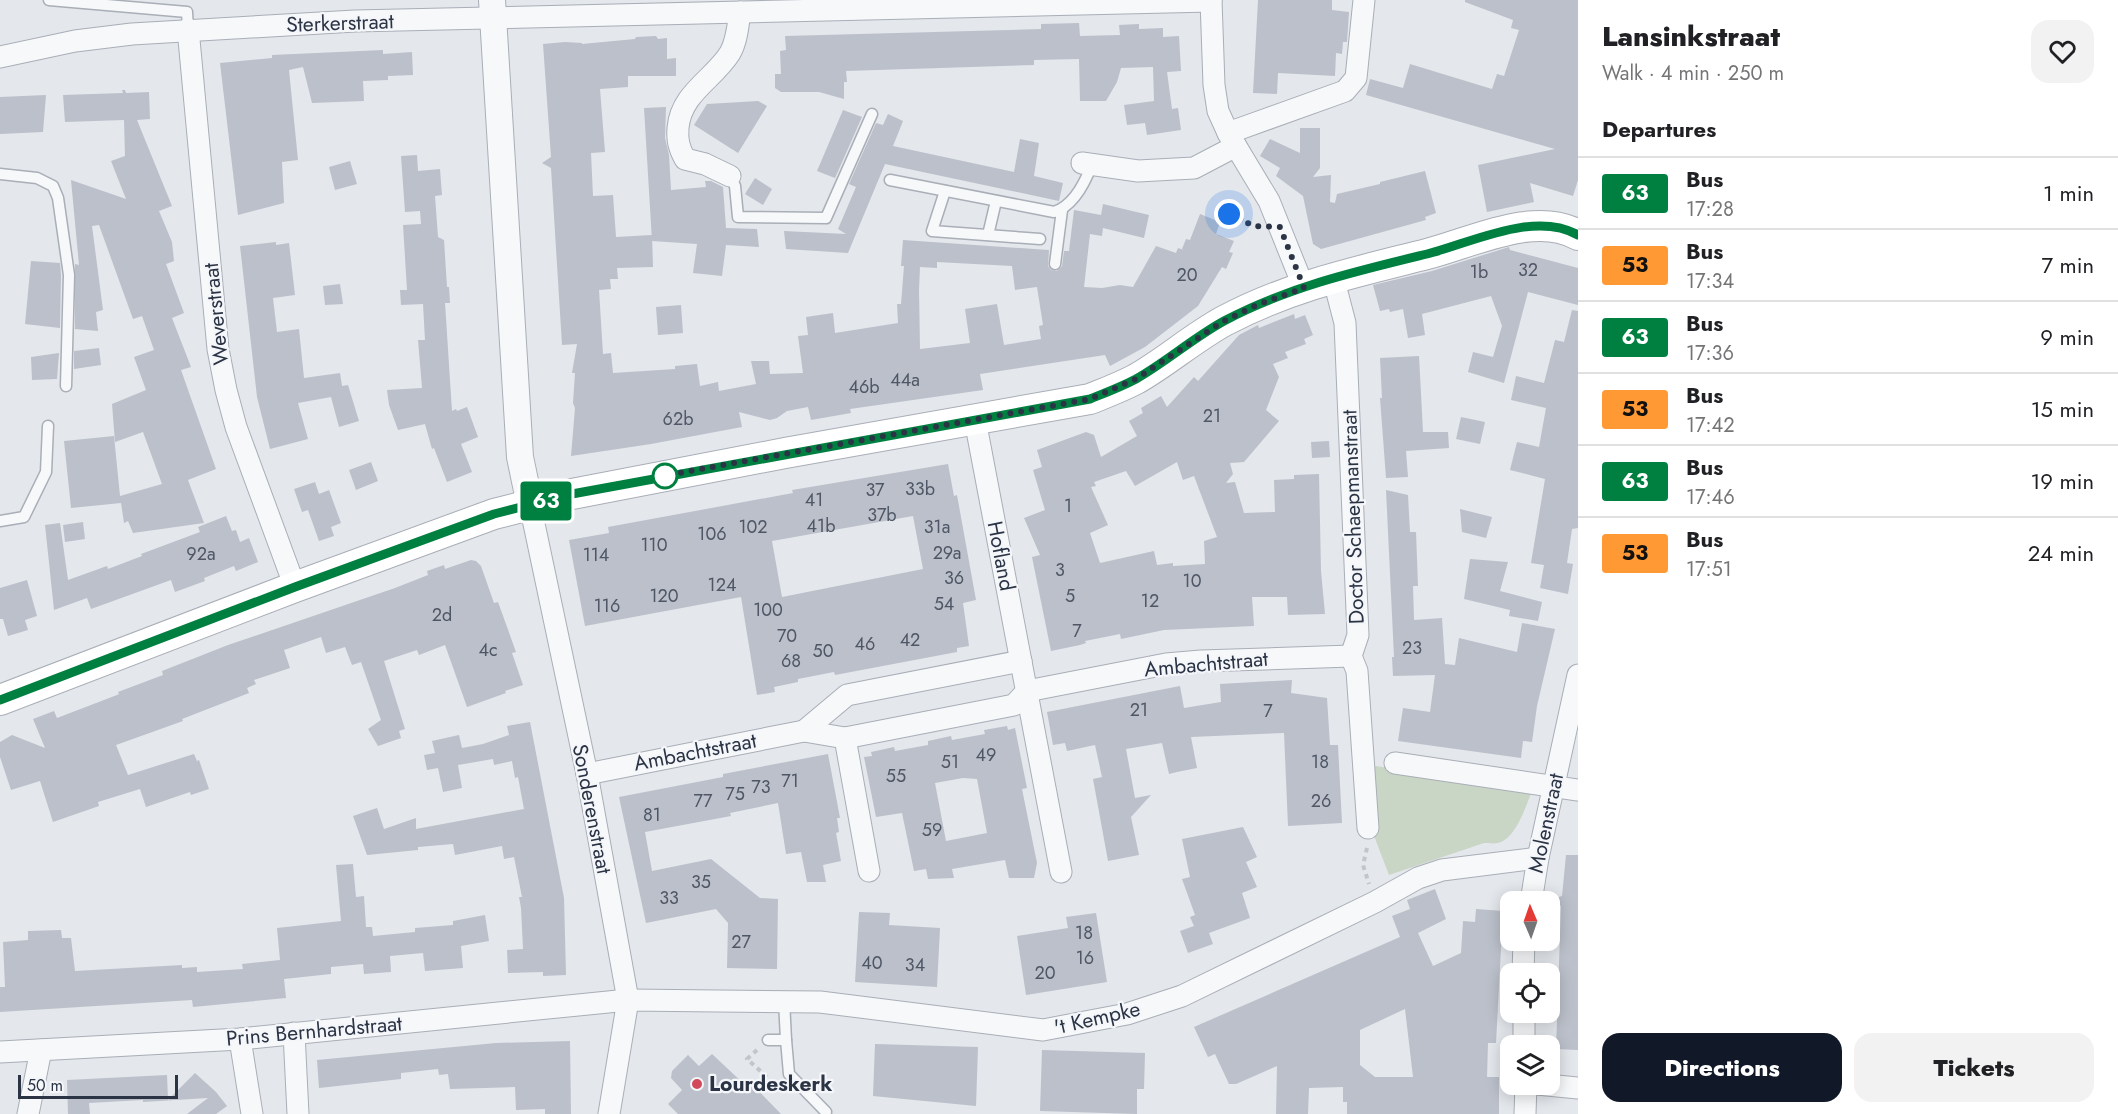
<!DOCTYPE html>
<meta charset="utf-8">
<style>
body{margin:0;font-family:Jost,sans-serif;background:#f2f2f2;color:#202124;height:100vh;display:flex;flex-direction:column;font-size:22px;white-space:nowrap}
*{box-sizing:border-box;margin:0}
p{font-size:20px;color:#757577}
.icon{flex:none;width:33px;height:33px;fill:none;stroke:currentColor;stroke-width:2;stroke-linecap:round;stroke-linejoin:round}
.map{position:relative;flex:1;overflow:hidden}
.details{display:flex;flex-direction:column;background:#fff;width:540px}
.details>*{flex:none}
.badge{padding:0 12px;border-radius:4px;font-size:21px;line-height:39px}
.needle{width:39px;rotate:358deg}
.buttons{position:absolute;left:1500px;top:891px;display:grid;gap:12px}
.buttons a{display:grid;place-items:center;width:60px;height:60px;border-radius:12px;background:#fff;box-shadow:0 3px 15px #0003;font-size:30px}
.scale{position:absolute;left:18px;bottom:15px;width:160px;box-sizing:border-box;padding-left:6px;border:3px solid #2b3445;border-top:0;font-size:16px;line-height:21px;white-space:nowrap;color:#2b3445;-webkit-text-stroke:4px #f4f6f9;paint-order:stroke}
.you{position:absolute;width:30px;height:30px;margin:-15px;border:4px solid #fff;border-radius:50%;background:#1a73e8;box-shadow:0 0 0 9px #1a73e833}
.map>.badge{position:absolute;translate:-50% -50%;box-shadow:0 0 0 3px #fff}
h2{padding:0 24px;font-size:22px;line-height:54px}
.round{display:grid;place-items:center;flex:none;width:63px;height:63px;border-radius:18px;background:#f2f2f2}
.summary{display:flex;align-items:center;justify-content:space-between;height:102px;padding:0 24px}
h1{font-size:28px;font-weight:800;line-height:45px}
.cta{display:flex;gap:12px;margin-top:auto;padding:12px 24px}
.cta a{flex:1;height:69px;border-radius:18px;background:#111827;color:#fff;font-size:24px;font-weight:800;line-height:69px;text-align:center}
.cta a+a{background:#f2f2f2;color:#202124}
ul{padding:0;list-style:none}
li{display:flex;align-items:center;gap:18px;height:72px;padding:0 24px;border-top:2px solid #e0e0e0}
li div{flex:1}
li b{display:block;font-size:22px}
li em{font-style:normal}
li .badge{min-width:66px;font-weight:700;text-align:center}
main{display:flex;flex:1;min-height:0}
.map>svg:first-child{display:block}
</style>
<main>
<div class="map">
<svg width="1578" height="1114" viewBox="0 0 1578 1114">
<rect width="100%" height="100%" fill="#e4e7ec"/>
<path fill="#c9d6c5" d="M1369 765 1402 770 1535 784C1527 801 1518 838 1498 843 1494 844 1488 843 1484 843L1389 875 1371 828Z"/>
<g fill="#bbc0ca" fill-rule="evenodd">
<path d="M1258 0H1332V10L1349 12 1347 42H1343L1342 54 1336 53 1335 76 1278 73 1277 94 1253 93Z"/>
<path d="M1465 0H1578V180L1573 196 1530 183 1534 202 1487 212 1478 165 1555 149 1366 95 1370 79 1403 88 1410 64 1492 89 1497 74 1504 76 1519 30 1511 28 1513 20 1465 2Z"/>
<path d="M1079 23 1080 36 1120 35 1119 25 1139 24V29L1163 28V37L1179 36 1181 71 1167 72 1172 109 1178 108 1181 130 1147 135 1145 123 1127 125 1124 105 1154 101 1153 67 1121 68 1117 82 1106 101H1080L1079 59 1034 60V65L846 71 847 82H844V99L819 92H781L775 88V74H781L780 51 786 50 785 36 1041 29V24Z"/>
<path d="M656 36 658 39 667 38V59L676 58V76H628V87L600 89 605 152 591 153 593 196 613 195 616 237 652 235 653 267 617 268 618 279H610L611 289 599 290 603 354 611 353 613 373 675 369V366L697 364 700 386 718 382 719 391 756 384 751 361H769L770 374 803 373 798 336 808 335 806 317 833 313 835 333 898 323 897 304H901L904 266H901L903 240 1049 250 1048 266 1051 270 1057 271 1062 266 1064 251H1069L1074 210 1101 215 1103 204 1149 215 1144 238 1103 228 1102 236 1090 234 1084 287 1102 288 1120 285 1133 287 1156 246 1176 253 1178 248 1184 250 1182 249 1186 239 1190 240 1200 214 1220 222 1216 234 1234 241 1229 252 1233 253 1226 269 1222 267 1198 306 1145 347 1110 366 1105 355 980 374 983 390 850 409 851 413 811 420 808 407 787 411 777 418 770 420 739 412 742 427 651 444 571 456 575 408 573 403 575 373H572L577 344 562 345 551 168 542 163 551 157 543 44 565 42 582 43V44L635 39 636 37ZM937 262 1012 266 1015 290 1037 287 1043 325 1039 326 1041 339 1004 345 997 304 965 309 970 343 920 349 919 290 920 267 937 268Z"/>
<path d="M383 50V54L412 52 413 75 388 76V80L363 81 364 101 312 103 303 67 289 70 298 160 282 162 284 203 238 215 220 63 272 58V55Z"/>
<path d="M122 90H125L126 93 149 92 150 119 137 120 172 206 159 211 172 242 174 261 166 264 184 313 172 318 191 367 181 370 216 469 188 480 204 523 133 533 128 521 124 523 121 503 71 508 64 441 114 436 120 496 162 484 143 432 115 442 112 404 146 390 134 357 154 350 142 316 133 319 99 225 92 226 103 310 96 312 98 331 75 329V264L79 265 71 180 126 199 111 161 125 156 124 120 65 122 63 95 123 93Z"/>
<path d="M46 95 43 132 0 134V97Z"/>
<path d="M758 101 767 106 738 153 694 125 707 104Z"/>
<path d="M666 107 665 138 669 155 671 190 706 187 705 181H711L723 187 726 228 757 229 759 247 726 245 722 276 693 273 697 244 652 241 644 108Z"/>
<path d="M843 110 862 117 835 178 817 171Z"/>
<path d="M888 114 903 121 893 146 1014 172 1020 139 1039 143 1034 176 1063 183 1059 201 885 164 848 253 786 249 784 231 846 234 838 229 856 187 849 184 876 123 883 125Z"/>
<path d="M1300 128H1320V168L1313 177 1331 175 1330 202 1335 203 1337 194 1380 184V182L1425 171 1436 213 1425 217 1426 220 1321 249 1313 244 1303 196 1276 176 1280 168 1260 156 1270 139 1300 153Z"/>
<path d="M417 155 418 171 440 169 442 195 435 196 438 237 444 240 447 287H449L450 303H445L452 411 456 409 457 411 467 407 478 437 461 444 472 472 447 482 434 448 432 449 425 424 398 430 389 405 387 390 422 388 418 340H425L423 304 401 305 400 290H407L403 225 421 224 420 211 405 212 401 156Z"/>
<path d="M350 161 357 184 335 190 329 167Z"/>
<path d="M755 178 772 189 763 205 745 194Z"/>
<path d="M276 242V245L289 243 295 295 273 298 277 332 299 329 304 378 340 373 342 386 348 385 359 421 339 427 331 397 298 403 308 439 270 449 257 397 240 246Z"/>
<path d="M1509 247 1510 250 1578 268V305L1528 292 1504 383 1468 372 1473 352 1493 357 1502 326 1491 296 1422 314 1425 335 1408 338 1403 309 1390 312 1389 309 1380 311 1373 285 1432 271Z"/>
<path d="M31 261 60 263 61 275 60 328 25 324Z"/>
<path d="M340 284 343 304 325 305 323 286Z"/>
<path d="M681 305 683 333 658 335 656 307Z"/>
<path d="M1572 310 1578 311V528L1572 529 1567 563 1573 564 1568 594 1540 588 1544 565 1531 563 1545 479 1510 470 1517 442 1539 447 1546 408 1511 400 1516 376 1544 383 1555 340 1564 342Z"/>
<path d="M1294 314 1295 319 1305 315 1313 335 1304 339 1306 344 1285 352 1288 358 1273 364 1279 377 1266 410 1279 421 1244 462 1230 463 1233 474 1226 483 1235 482 1244 513 1275 512 1274 480 1294 479V475L1319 474 1321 571 1325 614 1288 615 1287 597H1252L1254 626 1164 630 1121 639 1120 634 1085 641 1086 643 1080 645 1051 651 1032 557 1040 555 1024 518 1045 510 1033 470 1042 467 1037 450 1086 432 1094 435 1101 457 1137 436 1129 421 1143 413 1141 408 1161 396 1167 407 1194 377 1198 381 1239 335 1258 325 1259 328ZM1177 462 1183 480 1194 476 1217 537 1204 541 1205 564 1173 566V563L1157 565 1154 551 1100 563 1090 533 1108 525 1091 487 1096 486 1094 482 1126 471 1135 486Z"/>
<path d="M99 348 101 365 74 369V351Z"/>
<path d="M59 353 57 379 32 380 31 357Z"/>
<path d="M1419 356 1423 432H1448L1449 448 1406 451 1408 477 1386 478 1380 398H1382L1380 358Z"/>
<path d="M1461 417 1485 422 1480 444 1456 439Z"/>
<path d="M1329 441 1330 457 1312 458 1311 442Z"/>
<path d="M371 462 378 481 356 490 349 470Z"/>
<path d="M948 464 954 496 957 495 976 600 963 603 969 646 957 648V652L835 675 834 672 798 679V682L774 687 775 692 757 695 741 597 585 626 569 540 609 533 608 527 793 493 792 490ZM913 516 923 569 782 597 772 541Z"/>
<path d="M315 482 319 494 329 490 341 523 331 527 334 536 319 541 308 510 302 512 294 489Z"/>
<path d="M1386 490 1408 495 1410 532H1416L1418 586H1413L1414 620 1442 618 1445 664 1455 665 1459 638 1517 652 1522 623 1555 629 1537 706 1532 742 1523 741 1521 758 1398 741 1403 708 1430 712 1435 675 1393 676 1392 657H1394Z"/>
<path d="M1460 509 1492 517 1486 538 1462 532Z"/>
<path d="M226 516 232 531 236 530 240 542 249 538 258 562 236 571 234 566 204 578 205 581 175 592 171 580 91 609 87 598 54 610 45 525 60 523 68 580 107 566 108 569 142 556 141 554 200 532 198 527Z"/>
<path d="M83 522 85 539 65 542 63 525Z"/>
<path d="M1470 559 1508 562 1500 591 1542 602 1538 621 1509 616 1510 610 1464 599Z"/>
<path d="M471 560 476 561 481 566 494 603 498 602 516 652 512 653 523 685 505 691 506 693 467 707 445 645 419 655 417 650 384 661 405 729 399 731 401 738 378 746 368 729 381 720 361 662 352 665 345 647 326 653 321 637 284 650 290 668 254 680 256 684 247 688 249 693 182 719 183 721 116 745 128 775 194 754 197 761 199 760 209 789 191 795 190 792 146 807 140 789 98 802 99 806 53 822 40 781 11 790 0 757V742L12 735 45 748 33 719 54 711 57 718 117 695 119 694 118 692 163 675 162 671 228 645 395 588 428 575 427 571 444 565 445 569Z"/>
<path d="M27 580 37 616 25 620 28 630 8 636 3 619H0V588Z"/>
<path d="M1292 680 1291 693 1327 698 1330 745H1338L1342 823 1288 826 1284 733 1191 737 1197 768 1177 772 1169 774 1162 743 1126 749 1135 798 1151 795 1131 817 1139 855 1108 861 1093 779 1102 777 1095 745 1067 751 1065 743 1053 745 1047 712 1180 686 1184 708 1221 702 1220 684Z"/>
<path d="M530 722 564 898 566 975 543 976V972L508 973 507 950 523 949 521 908 519 897H522L514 857 504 859 502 846 455 855 453 844 418 847V850L367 855 353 816 377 808 384 829 416 818V829L524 809 518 777 515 778 512 761 494 765 493 759 458 765 462 788 443 792 438 768 427 770 424 755 435 753 432 741 459 735 462 748 483 744 509 735 507 726Z"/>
<path d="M1007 726 1008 730 1015 728 1027 788 1022 789 1037 863 1034 878H1009L1005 860 952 869 954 878 928 879 926 869 914 871 902 813 876 817 864 757 872 756 871 752 894 747 895 751 928 745V741L951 736 952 740 985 734 984 730ZM963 778 977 779 987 833 946 841 935 783Z"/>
<path d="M828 754 840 818H837L839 832 836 833 841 861 823 865 826 882H807L801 852 786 854 778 803 730 813 731 816 645 832 652 871 711 859 760 898 778 899 777 969 727 968 728 923 716 909 646 923 619 797 723 777V774Z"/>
<path d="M1243 827 1257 857 1246 862 1257 887 1242 893 1250 918 1209 933 1213 944 1188 953 1180 931 1194 926 1190 917 1195 915 1182 879 1190 877 1182 839Z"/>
<path d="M1566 855H1578V1050L1556 1049 1561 906 1553 899 1562 896Z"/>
<path d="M353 864 356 897 364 896 366 927H372L373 936 415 932V928L453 925V921L485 915 489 941 461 946 463 968 425 971 423 953 390 956 391 972 364 974 363 964 331 967V974L284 979 286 998 193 1007 192 1000 0 1012V987H5L3 942 28 940V931L61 930 62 938H71L75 971 182 965V968L197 967V972L243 969 242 964 280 960 277 928 341 921 336 865Z"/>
<path d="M1435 889 1446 919 1418 933 1433 966 1461 953 1463 921 1475 922 1476 909 1503 911 1496 1043H1488L1487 1077H1499V1114H1347V1102H1343V1087L1309 1088 1308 1114H1276L1277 1066 1236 1084H1229L1215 1054 1208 1057 1194 1027 1400 937 1392 916 1410 909 1407 900ZM1405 1009 1413 1077H1375L1360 1065V1030Z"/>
<path d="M859 912 890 913 889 925 940 928 937 987 855 982Z"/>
<path d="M1096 913 1107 982 1026 995 1017 936 1068 928 1066 917Z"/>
<path d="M570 1041 571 1114H545V1109L516 1110 515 1087 450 1089 448 1074 439 1075 438 1069 401 1073V1079L319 1088 317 1060 496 1043Z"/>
<path d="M875 1044 978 1047 976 1106 873 1096Z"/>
<path d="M1042 1050 1145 1053 1144 1089H1137V1114L1040 1111Z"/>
<path d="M712 1054 744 1084 748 1080 781 1114H678L668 1104 682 1090 671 1078 672 1071 688 1055 699 1066Z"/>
<path d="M195 1073 216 1092 227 1106 216 1114H187L208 1098 143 1102V1100L89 1103 90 1114H68L67 1080 167 1075 168 1100Z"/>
</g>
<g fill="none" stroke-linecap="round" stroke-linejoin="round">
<g stroke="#a9aeb7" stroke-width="13">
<g id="service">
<path d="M49 0 187 12 188 29"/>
<path d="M0 174 37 178 53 186 58 198 69 275 66 386"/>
<path d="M730 176 735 186 738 217 826 218 872 114"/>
<path d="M890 180 1054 212C1073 206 1085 183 1092 164"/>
<path d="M945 191 932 231 1040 239"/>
<path d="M988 235 996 201"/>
<path d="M1055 264 1062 210"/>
<path d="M0 521 24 517 46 472 48 426"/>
<path d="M768 1040H786L784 1000"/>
<path d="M786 1040 789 1074 826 1112"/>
</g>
</g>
<g stroke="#a9aeb7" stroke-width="23">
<g id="minor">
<path d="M1211 0 1214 85 1218 111 1228 133 1269 201 1304 288"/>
<path d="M188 29 218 349 226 390 236 427 295 587"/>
<path d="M0 57 75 41 132 34 355 21 1211 1"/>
<path d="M1228 133 1345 91 1356 78 1364 0"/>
<path d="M1082 163 1138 171 1194 168 1236 146"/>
<path d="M730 176 705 164 685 159C679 148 677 140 678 128 681 93 714 79 730 53 737 41 738 25 740 12"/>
<path d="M1333 277 1345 323 1358 635 1351 656 1357 671 1368 828"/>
<path d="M975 420 1061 872"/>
<path d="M530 505 587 774 628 1000 609 1114"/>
<path d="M804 731 847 695 1021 661"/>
<path d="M845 738 869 871"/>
<path d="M1395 763 1578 790"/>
<path d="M587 774 804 731 845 738 1014 705 1027 691 1166 664 1201 661 1351 656"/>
<path d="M1531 902 1538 858 1578 675"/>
<path d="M1523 974 1524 940"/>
<path d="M1524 1012V1046"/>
<path d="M294 1033 298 1114"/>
<path d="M240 1039 252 1114"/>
<path d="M0 1052 240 1039 628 1000 820 1002 1043 1030 1127 1014 1182 996 1375 902 1418 878 1442 870 1538 858"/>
<path d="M1537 1084 1578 1088"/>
<path d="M28 1114 41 1050"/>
<path d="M1525 1114 1526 1084"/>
</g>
</g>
<g stroke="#a9aeb7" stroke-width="28">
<path id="tertiary" d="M492 0 520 457 530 505"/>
</g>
<g stroke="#a9aeb7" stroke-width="32">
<path id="secondary" d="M0 700 295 587 494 514 572 494 785 453 1090 399C1105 393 1121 387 1136 379 1166 362 1193 338 1224 321 1290 286 1356 272 1427 254 1471 243 1535 210 1578 235"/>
</g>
<g stroke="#c2c5cb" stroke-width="4" stroke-dasharray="4.5 4.5" stroke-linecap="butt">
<path d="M1222 216 1229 215 1257 226"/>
<path d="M1367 848 1363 865 1369 884"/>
<path d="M757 1050 747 1059 776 1085"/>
</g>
<use href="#service" stroke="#f7f8fa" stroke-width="10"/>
<use href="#minor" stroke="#f7f8fa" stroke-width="21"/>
<use href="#tertiary" stroke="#f7f8fa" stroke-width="26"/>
<use href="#secondary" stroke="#fff" stroke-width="30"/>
</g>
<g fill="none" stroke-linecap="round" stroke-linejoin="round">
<g stroke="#fff" stroke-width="14">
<path id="line" d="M0 700 295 587 494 514 572 494 1090 399C1105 393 1121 387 1136 379 1166 362 1193 338 1224 321 1288 287 1357 271 1427 254 1471 243 1535 210 1578 235"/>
</g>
<use href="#line" stroke="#008040" stroke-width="9"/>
<path stroke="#2b3445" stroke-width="6" stroke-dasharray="0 10.8" d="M665 476 657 477 1090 399 1136 379 1222 322 1259 304 1304 288 1280 227 1254 226 1229 214"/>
</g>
<circle fill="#fff" stroke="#008040" stroke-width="3" cx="665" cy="476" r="12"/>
<circle fill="#d1495b" stroke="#f4f6f9" stroke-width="2" cx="697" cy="1084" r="6"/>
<g text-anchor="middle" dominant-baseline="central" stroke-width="4.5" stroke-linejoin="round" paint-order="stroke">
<g font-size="18" fill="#4f5766">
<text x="1528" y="270">32</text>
<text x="1479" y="272">1b</text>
<text x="1187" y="275">20</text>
<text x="905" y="380">44a</text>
<text x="864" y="387">46b</text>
<text x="1212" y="416">21</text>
<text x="678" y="419">62b</text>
<text x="920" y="489">33b</text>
<text x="875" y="490">37</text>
<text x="814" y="500">41</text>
<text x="1068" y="506">1</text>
<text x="882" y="515">37b</text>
<text x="821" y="526">41b</text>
<text x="753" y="527">102</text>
<text x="937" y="527">31a</text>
<text x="712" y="534">106</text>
<text x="654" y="545">110</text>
<text x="947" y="553">29a</text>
<text x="201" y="554">92a</text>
<text x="596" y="555">114</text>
<text x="1060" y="570">3</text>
<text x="954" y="578">36</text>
<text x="1192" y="581">10</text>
<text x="722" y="585">124</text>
<text x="664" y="596">120</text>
<text x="1070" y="596">5</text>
<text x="1150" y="601">12</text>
<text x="944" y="604">54</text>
<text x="607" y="606">116</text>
<text x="768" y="610">100</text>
<text x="442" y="615">2d</text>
<text x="1077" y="631">7</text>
<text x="787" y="636">70</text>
<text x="910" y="640">42</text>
<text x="865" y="644">46</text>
<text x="1412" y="648">23</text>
<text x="488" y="650">4c</text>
<text x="823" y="651">50</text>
<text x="791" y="661">68</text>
<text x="1139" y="710">21</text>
<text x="1268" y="711">7</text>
<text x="986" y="755">49</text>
<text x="950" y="762">51</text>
<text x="1320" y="762">18</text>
<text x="896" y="776">55</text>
<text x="790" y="781">71</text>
<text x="761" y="787">73</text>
<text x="735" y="794">75</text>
<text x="703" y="801">77</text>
<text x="1321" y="801">26</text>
<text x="652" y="815">81</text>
<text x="932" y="830">59</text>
<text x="701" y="882">35</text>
<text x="669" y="898">33</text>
<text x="1084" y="933">18</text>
<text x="741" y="942">27</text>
<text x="1085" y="958">16</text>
<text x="872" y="963">40</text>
<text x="915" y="965">34</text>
<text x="1045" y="973">20</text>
</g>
<g font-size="21" fill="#2b3445" stroke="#f4f6f9">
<text transform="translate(340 23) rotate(-2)">Sterkerstraat</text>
<text transform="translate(216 314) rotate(-96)">Weverstraat</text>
<text transform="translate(1353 517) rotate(-92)">Doctor Schaepmanstraat</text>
<text transform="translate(1001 556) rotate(79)">Hofland</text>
<text transform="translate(1206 664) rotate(-5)">Ambachtstraat</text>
<text transform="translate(695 752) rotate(-11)">Ambachtstraat</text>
<text transform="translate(592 809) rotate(79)">Sonderenstraat</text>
<text transform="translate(1546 823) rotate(-78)">Molenstraat</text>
<text transform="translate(1097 1018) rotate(-13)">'t Kempke</text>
<text transform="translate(314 1031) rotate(-5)">Prins Bernhardstraat</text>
</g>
<g font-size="21" font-weight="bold" fill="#2b3445" stroke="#f4f6f9" text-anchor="start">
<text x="709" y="1084">Lourdeskerk</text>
</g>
</g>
</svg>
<div class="buttons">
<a><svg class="needle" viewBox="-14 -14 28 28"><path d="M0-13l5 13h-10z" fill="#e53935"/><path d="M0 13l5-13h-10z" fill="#757577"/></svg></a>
<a><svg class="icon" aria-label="locate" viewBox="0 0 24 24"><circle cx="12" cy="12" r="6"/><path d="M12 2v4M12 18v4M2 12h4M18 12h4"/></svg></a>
<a><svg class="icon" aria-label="layers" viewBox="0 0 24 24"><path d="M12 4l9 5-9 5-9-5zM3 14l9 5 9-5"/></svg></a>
</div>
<div class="scale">50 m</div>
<div class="you" style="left:1229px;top:214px"></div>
<b class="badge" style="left:546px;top:501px;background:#008040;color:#fff">63</b>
</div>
<section class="details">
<div class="summary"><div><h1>Lansinkstraat</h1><p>Walk · 4 min · 250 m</p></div><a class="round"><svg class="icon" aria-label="heart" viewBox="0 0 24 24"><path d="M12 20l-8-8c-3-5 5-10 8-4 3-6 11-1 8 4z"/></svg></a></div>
<h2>Departures</h2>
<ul>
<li><span class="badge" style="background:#008040;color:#fff">63</span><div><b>Bus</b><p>17:28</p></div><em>1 min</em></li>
<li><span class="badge" style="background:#f93;color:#111">53</span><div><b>Bus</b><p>17:34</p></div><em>7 min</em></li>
<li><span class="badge" style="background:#008040;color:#fff">63</span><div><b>Bus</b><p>17:36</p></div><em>9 min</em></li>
<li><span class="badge" style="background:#f93;color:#111">53</span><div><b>Bus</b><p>17:42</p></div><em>15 min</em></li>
<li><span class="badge" style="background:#008040;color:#fff">63</span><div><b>Bus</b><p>17:46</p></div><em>19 min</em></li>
<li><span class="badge" style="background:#f93;color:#111">53</span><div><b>Bus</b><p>17:51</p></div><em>24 min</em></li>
</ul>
<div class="cta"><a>Directions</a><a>Tickets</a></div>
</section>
</main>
